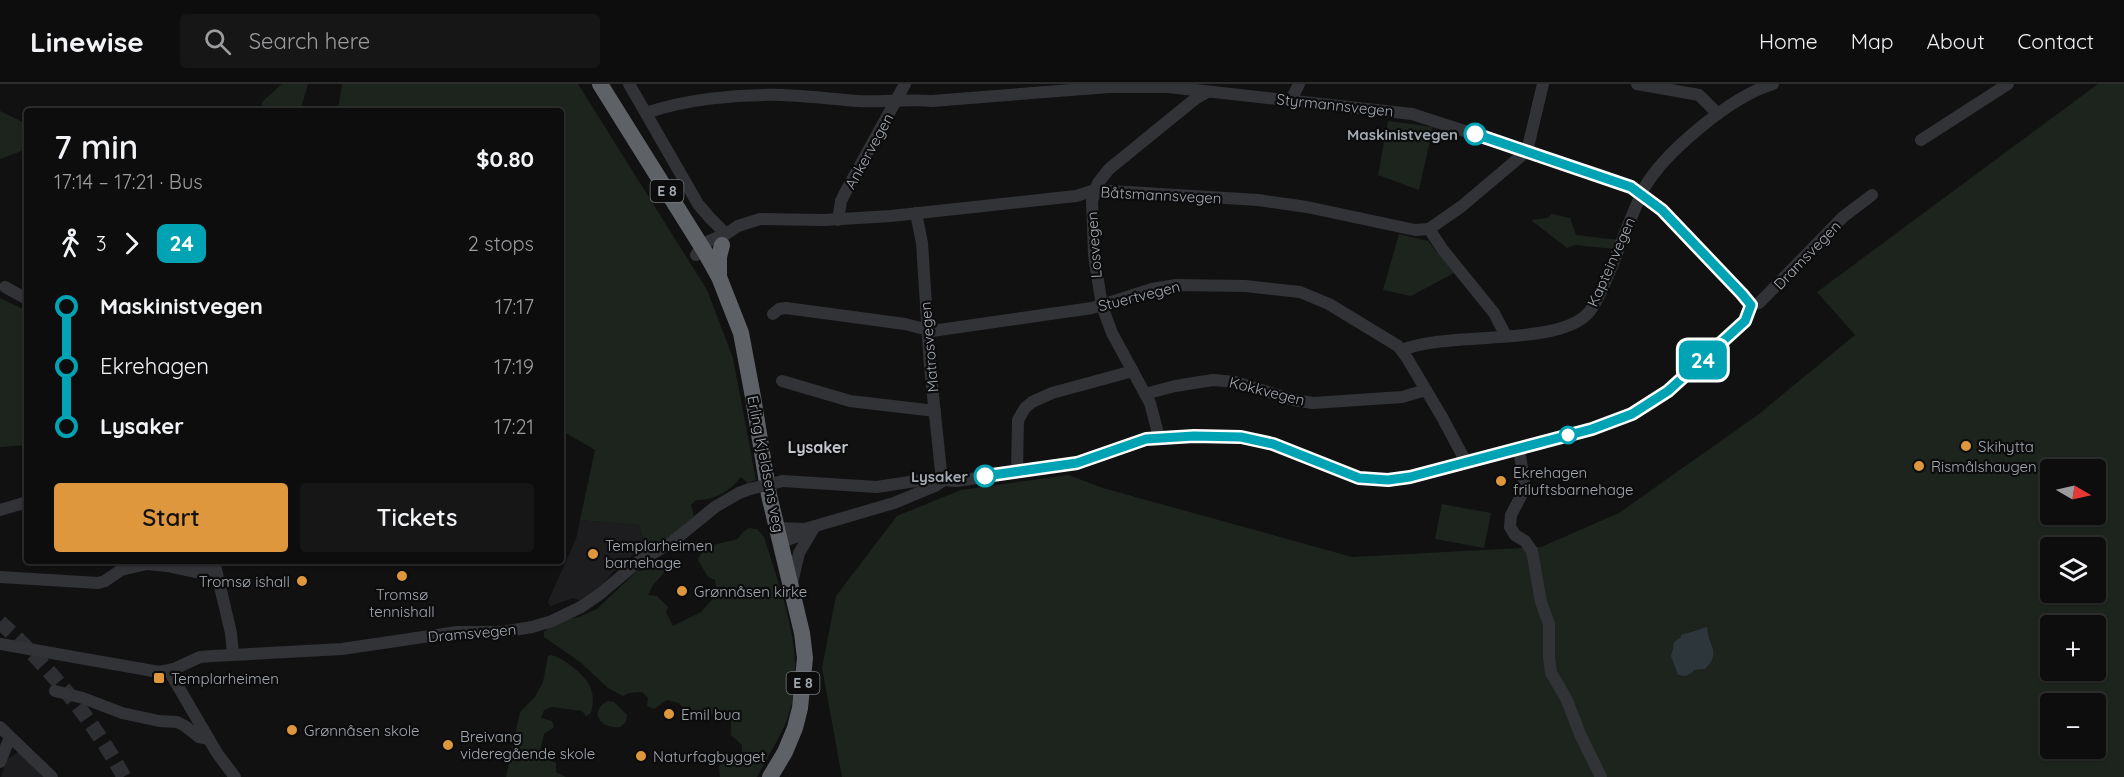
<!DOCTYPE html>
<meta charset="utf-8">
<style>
body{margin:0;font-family:Quicksand,sans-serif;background:#161617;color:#f1f3f6;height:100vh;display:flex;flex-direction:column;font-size:22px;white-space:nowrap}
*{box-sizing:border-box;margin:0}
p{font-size:20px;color:#9a9c9e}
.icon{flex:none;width:33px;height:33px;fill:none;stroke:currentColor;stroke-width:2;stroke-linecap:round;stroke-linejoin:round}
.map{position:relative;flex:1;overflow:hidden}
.side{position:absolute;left:24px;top:24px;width:540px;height:456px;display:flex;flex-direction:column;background:#0d0d0e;border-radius:6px;box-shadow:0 2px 4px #0004,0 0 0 2px #2d2d2e}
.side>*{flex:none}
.badge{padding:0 12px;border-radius:9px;font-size:21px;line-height:39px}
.needle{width:39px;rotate:99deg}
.fabs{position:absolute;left:2040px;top:375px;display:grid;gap:12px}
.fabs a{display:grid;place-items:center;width:66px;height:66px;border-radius:6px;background:#0d0d0e;box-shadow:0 2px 4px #0004,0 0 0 2px #2d2d2e;font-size:30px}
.map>.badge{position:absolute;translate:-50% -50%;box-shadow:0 0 0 3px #fff}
.legs{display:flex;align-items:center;gap:9px;height:66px;padding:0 30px;font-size:20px}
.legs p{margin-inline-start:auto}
.summary{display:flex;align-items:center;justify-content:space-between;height:102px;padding:0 30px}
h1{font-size:33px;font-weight:600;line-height:45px}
.primary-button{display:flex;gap:12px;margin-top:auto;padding:12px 30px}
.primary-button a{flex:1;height:69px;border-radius:6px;background:#de973d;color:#111;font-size:24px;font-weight:600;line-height:69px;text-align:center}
.primary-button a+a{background:#161617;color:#f1f3f6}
ul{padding:0 30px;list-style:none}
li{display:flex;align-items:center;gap:21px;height:60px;font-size:22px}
li i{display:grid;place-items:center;width:9px;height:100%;margin:0 8px;background:currentColor}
li i::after{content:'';width:15px;height:15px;margin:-8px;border:4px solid;border-radius:50%;background:#0d0d0e}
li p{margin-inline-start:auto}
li:first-child i{background:linear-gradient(#0000 50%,currentColor 0)}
li:last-child i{background:linear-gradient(currentColor 50%,#0000 0)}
header{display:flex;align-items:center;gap:36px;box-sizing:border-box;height:84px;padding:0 30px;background:#0d0d0e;border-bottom:2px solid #2d2d2e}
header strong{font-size:28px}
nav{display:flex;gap:33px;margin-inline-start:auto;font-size:21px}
.search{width:420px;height:54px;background:#161617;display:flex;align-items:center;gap:15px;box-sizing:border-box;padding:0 21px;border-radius:6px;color:#9a9c9e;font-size:22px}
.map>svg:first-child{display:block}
</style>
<header>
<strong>Linewise</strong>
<div class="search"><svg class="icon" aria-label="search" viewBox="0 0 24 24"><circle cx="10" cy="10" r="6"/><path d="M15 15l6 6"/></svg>Search here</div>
<nav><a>Home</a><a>Map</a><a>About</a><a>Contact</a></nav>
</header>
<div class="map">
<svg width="2124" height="693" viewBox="0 0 2124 693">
<rect width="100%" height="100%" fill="#111112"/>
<g fill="#1d1d1f">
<path d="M580 436 639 441 644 459 641 465 614 487 600 503 580 516 573 514 551 522 548 519 549 515 576 455Z"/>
<path d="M20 667 46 693H1L6 676Z"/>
</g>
<g fill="#1d241e" fill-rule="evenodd">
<path d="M282 0H308L300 27H261L262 18Z"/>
<path d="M342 0H578L707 206 733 274 756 396 748 399 741 393C730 407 714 417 696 416L691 421 694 432 673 451 647 467 639 441 580 436 595 366 561 346V27H338Z"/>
<path d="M2098 0H2124V693H842L822 584 836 512 897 432 961 406 1068 391 1103 404 1352 473 1541 463 1619 429 1759 330 1855 251 1817 208ZM2050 386H2096V430H2050ZM2050 464H2096V508H2050ZM2050 542H2096V586H2050ZM1696 546C1710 545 1713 559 1712 571L1692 586 1693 588 1687 591 1677 586C1676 582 1672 576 1672 572 1670 557 1684 550 1696 546ZM2050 620H2096V664H2050Z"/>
<path d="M0 27 27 40V65L0 75Z"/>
<path d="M1388 37 1433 43 1419 106 1378 91Z"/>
<path d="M1552 130 1570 134 1576 151 1619 156 1615 165 1575 161 1567 164 1531 136 1547 134Z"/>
<path d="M1399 150 1428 157 1454 189 1411 212 1383 206Z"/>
<path d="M0 214 27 227V361L0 363Z"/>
<path d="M1442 420 1491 429 1484 464 1435 455Z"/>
<path d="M749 444 757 445 764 453C782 512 809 574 787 636 779 655 767 674 757 693H720L719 682 722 675 738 676 742 670V661L731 651V635L721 628C708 633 687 631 679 619L667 616 654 625 647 622 648 614 642 608 629 609 623 612 608 604 580 578 544 553V548L549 543 563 536 579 533 597 525 637 487 651 485 667 477 670 482 653 501 648 511 657 512 668 523 666 528 673 542 701 528 717 510 715 496 708 493 698 476C703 460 723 459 738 455L743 448Z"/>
<path d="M551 571C564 574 587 592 591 605 594 613 593 621 591 629L586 632 582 627 552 623 544 626 541 634 552 637 554 643 544 650 539 670 556 679V688L566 693H506L520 628 535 613 543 598 548 572Z"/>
<path d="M607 617 614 618 627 631 626 638 620 643C601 645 588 629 607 617Z"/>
</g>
<path fill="#2d363b" d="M1707 543C1708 560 1722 569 1705 585L1693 586V588L1686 592 1678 591 1671 572 1674 558 1681 553V551Z"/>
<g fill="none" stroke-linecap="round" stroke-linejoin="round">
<path stroke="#2e2f32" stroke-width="15" stroke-dasharray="15 8" stroke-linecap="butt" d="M0 538C49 583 92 634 124 693"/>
<g stroke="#323336" stroke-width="12">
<path d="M629 0 698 120 710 134 726 150"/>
<path d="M1637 0 1699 11 1718 30"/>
<path d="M1291 16 1299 0"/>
<path d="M646 29C686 15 739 10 782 11 807 12 833 15 859 17 884 18 908 15 932 17L1109 3H1168L1412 30 1607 93 1631 103 1656 121 1751 221"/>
<path d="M1921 56 2008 0"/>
<path d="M916 129 922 159 930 283 942 397"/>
<path d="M838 136 841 117 846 107 905 0"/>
<path d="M1429 145 1462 122 1527 67 1543 0"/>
<path d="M696 171 704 159 726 150 738 142 760 135 824 136 891 132 1076 112 1095 106 1258 116 1307 123 1415 146 1429 145 1443 166 1494 229 1506 252"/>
<path d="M5 203 27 215"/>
<path d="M1751 221 1759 219 1767 211 1843 133 1872 111"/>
<path d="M773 230 779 225 786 224 905 240 932 247 1092 224 1152 205 1176 201 1245 202 1300 208 1329 220 1398 262 1407 274 1442 333 1466 378"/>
<path d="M1402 266C1449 246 1561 264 1590 227 1600 214 1605 197 1612 182 1622 156 1632 131 1643 106 1664 68 1732 12 1773 0"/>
<path d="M782 297 850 317 935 327"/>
<path d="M1145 310 1175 302 1213 296 1235 298 1294 316 1313 319 1402 313 1426 306"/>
<path d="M1159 353 1150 319 1112 249 1102 222 1094 171 1092 117 1098 99 1109 85 1195 15 1207 8"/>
<path d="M1519 365 1524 397 1522 410 1511 431 1510 443 1515 451 1525 457 1532 467 1541 518 1549 540V573L1551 589 1566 614 1580 650 1601 693"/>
<path d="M1017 387 1018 336 1025 324 1032 318 1052 309 1133 287"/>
<path d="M783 397 877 403 928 395 957 397 1077 379 1146 355 1195 352 1241 353 1273 360 1359 394 1388 396 1410 393 1592 345 1632 330 1655 317 1694 284 1745 237 1751 221"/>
<path d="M0 426 27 418"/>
<path d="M777 444 805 445 894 419 935 402 942 397"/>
<path d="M781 458 801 451 805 445"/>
<path d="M214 477 231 549 233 570"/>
<path d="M0 493 98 499 105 497 121 486 147 480 167 482 195 488 215 486"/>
<path d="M792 499 799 469 815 442"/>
<path d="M0 560 159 588 174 585 200 573 213 572 342 565 457 548H501L532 543 552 537 581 523 600 510 638 478 672 458 715 423 739 409 750 405"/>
<path d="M169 587 217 669 235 693"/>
<path d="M55 607 83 614 122 629 159 637 177 638 185 642 199 653 209 655"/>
<path d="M0 643 52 693"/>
<path d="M0 678 10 653"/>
</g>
<g stroke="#5e6267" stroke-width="16">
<path d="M600 0 705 168 719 193 741 249 753 313 769 411 802 549 805 574 800 624 795 644 785 668 770 693"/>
<path d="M719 192V173L722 161"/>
</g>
<path stroke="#323336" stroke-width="12" d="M750 405 783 397"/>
</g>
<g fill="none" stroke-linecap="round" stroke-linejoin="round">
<g stroke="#fff" stroke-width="14">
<path id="line-1" d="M985 392 1077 379 1146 355 1194 352 1241 353 1273 360 1359 394 1388 396 1410 393 1592 345 1632 330 1668 307 1745 237 1751 221 1742 210 1662 126 1631 103 1475 50"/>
</g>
<use href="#line-1" stroke="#00a3b4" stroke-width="9"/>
</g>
<g fill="#fff" stroke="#00a3b4" stroke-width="3">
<circle cx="1475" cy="50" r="10"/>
<circle cx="1568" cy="351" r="8"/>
<circle cx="985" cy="392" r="10"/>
</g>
<g fill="#de973d" stroke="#0c0c0d" stroke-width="2">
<circle cx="1966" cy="362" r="6"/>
<circle cx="1919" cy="382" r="6"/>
<circle cx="1501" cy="397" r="6"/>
<circle cx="593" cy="470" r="6"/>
<circle cx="402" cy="492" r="6"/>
<circle cx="302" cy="497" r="6"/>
<circle cx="682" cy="507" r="6"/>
<rect x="153" y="588" width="12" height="12" rx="3"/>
<circle cx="669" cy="630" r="6"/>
<circle cx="292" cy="646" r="6"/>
<circle cx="448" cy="661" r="6"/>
<circle cx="641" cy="672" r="6"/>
</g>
<g text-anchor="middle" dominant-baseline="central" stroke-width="4.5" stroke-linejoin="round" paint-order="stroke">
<g fill="#0c0c0d" stroke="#767a80" stroke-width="1.5">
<rect x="650.5" y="96" width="33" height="22" rx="4.5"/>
<rect x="786.5" y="588" width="33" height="22" rx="4.5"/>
</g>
<g font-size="14" font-weight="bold" fill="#a3a9b1">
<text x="667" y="107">E 8</text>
<text x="803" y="599">E 8</text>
</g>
<g font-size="15" fill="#a3a9b1" stroke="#0c0c0d">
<text transform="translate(1335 21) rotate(6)">Styrmannsvegen</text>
<text transform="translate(869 67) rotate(-61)">Ankervegen</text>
<text transform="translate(1161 111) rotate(3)">Båtsmannsvegen</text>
<text transform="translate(1094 161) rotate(-94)">Losvegen</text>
<text transform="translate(1807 171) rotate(-46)">Dramsvegen</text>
<text transform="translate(1611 178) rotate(-66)">Kapteinvegen</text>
<text transform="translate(1139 212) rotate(-14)">Stuertvegen</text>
<text transform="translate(929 263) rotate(-95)">Matrosvegen</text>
<text transform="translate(1267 307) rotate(14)">Kokkvegen</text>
<text transform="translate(766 380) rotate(79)">Erling Kjeldsens veg</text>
<text transform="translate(472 549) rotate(-5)">Dramsvegen</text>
</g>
<g font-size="15" font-weight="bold" fill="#a3a9b1" stroke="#0c0c0d" text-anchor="end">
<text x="1458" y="50">Maskinistvegen</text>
<text x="968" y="392">Lysaker</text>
</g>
<g font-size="15" fill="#a3a9b1" stroke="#0c0c0d" text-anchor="start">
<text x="1978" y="362">Skihytta</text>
<text x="1931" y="382">Rismålshaugen</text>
<text x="1513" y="388">Ekrehagen<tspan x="1513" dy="17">friluftsbarnehage</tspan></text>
<text x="605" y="461">Templarheimen<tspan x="605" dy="17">barnehage</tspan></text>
<text x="290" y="497" text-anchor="end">Tromsø ishall</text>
<text x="694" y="507">Grønnåsen kirke</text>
<text x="402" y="510" text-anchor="middle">Tromsø<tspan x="402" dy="17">tennishall</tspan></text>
<text x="171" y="594">Templarheimen</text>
<text x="681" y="630">Emil bua</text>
<text x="304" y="646">Grønnåsen skole</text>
<text x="460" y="652">Breivang<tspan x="460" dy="17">videregående skole</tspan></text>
<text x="653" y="672">Naturfagbygget</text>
</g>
<g font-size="16" font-weight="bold" fill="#c4c7ce" stroke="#0c0c0d">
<text x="818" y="363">Lysaker</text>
</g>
</g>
</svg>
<div class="fabs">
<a><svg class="needle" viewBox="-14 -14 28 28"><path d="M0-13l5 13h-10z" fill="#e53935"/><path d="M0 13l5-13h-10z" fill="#9a9c9e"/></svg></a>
<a><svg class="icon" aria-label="layers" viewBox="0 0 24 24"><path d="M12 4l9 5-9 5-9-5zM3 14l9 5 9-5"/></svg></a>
<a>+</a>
<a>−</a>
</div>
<b class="badge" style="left:1703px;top:276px;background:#00a3b4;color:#fff">24</b>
<section class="side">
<div class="summary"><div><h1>7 min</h1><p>17:14 – 17:21 · Bus</p></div><b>$0.80</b></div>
<div class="legs"><svg class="icon" aria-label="walk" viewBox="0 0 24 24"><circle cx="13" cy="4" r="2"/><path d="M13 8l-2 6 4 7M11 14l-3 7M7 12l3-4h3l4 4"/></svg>3<svg class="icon" aria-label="forward" viewBox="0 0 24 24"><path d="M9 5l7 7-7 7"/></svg><b class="badge" style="background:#00a3b4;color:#fff">24</b><p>2 stops</p></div>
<ul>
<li><i style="color:#00a3b4"></i><b>Maskinistvegen</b><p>17:17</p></li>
<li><i style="color:#00a3b4"></i><span>Ekrehagen</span><p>17:19</p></li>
<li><i style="color:#00a3b4"></i><b>Lysaker</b><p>17:21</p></li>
</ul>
<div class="primary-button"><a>Start</a><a>Tickets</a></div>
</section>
</div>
